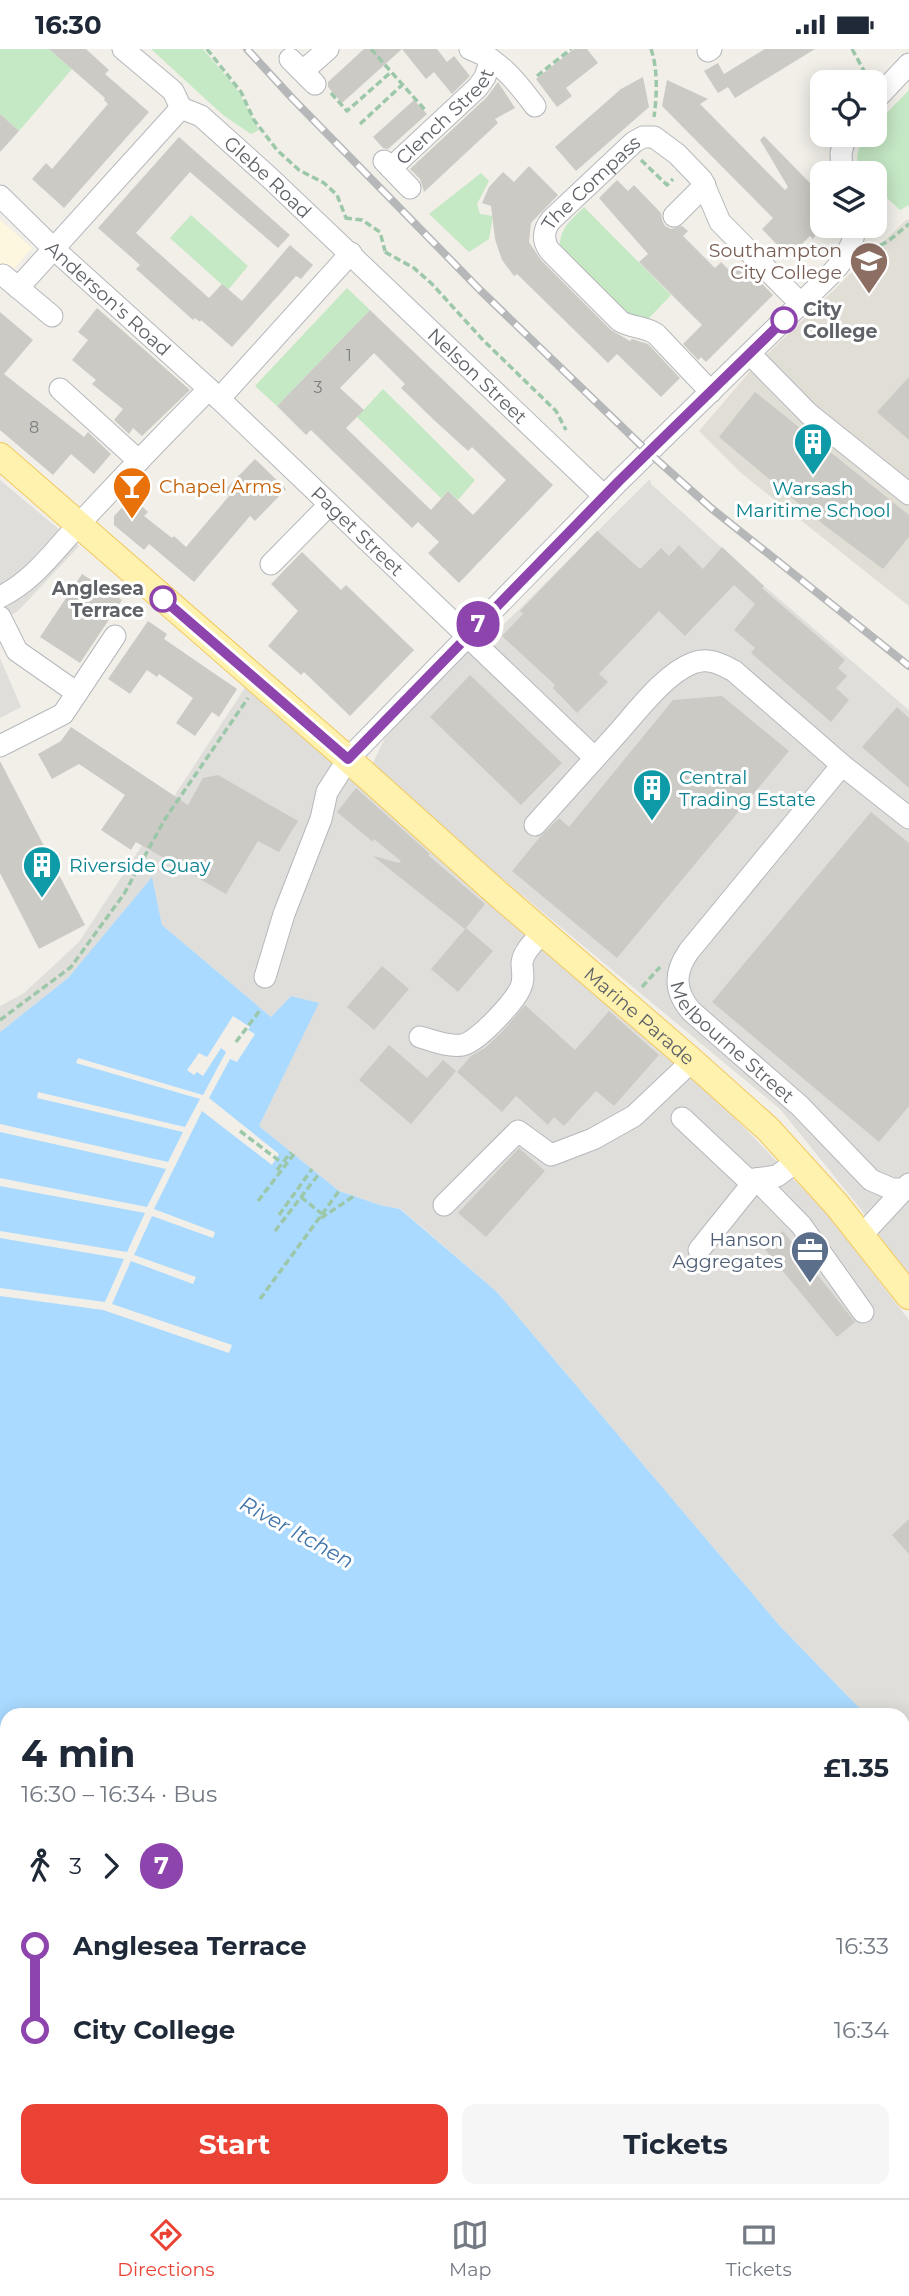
<!DOCTYPE html>
<meta charset="utf-8">
<style>
body{margin:0;font-family:Montserrat,sans-serif;background:#f6f6f7;color:#1f2937;height:100vh;display:flex;flex-direction:column;font-size:26px;white-space:nowrap}
*{box-sizing:border-box;margin:0}
p{font-size:23px;color:#747a83}
.icon{flex:none;width:38px;height:38px;fill:none;stroke:currentColor;stroke-width:2;stroke-linecap:round;stroke-linejoin:round}
.map{position:relative;flex:1;overflow:hidden}
.side{position:absolute;left:0px;top:1659px;width:910px;height:490px;display:flex;flex-direction:column;background:#fff;border-radius:21px 21px 0 0;box-shadow:0 4px 18px #0003}
.side>*{flex:none}
.badge{padding:0 14px;border-radius:23px;font-size:24px;line-height:46px}
.fabs{position:absolute;left:810px;top:21px;display:grid;gap:14px}
.fabs a{display:grid;place-items:center;width:77px;height:77px;border-radius:14px;background:#fff;box-shadow:0 4px 18px #0003;font-size:35px}
.map>.badge{position:absolute;translate:-50% -50%;box-shadow:0 0 0 4px #fff}
.legs{display:flex;align-items:center;gap:10px;height:77px;padding:0 21px;font-size:23px}
.legs p{margin-inline-start:auto}
.head{display:flex;align-items:center;justify-content:space-between;height:119px;padding:0 21px}
h1{font-size:38px;font-weight:700;line-height:52px}
.button{display:flex;gap:14px;margin-top:auto;padding:14px 21px}
.button a{flex:1;height:80px;border-radius:14px;background:#ea4335;color:#fff;font-size:28px;font-weight:700;line-height:80px;text-align:center}
.button a+a{background:#f6f6f7;color:#1f2937}
ul{padding:0 21px;list-style:none}
li{display:flex;align-items:center;gap:24px;height:84px;font-size:26px}
li i{display:grid;place-items:center;width:10px;height:100%;margin:0 9px;background:currentColor}
li i::after{content:'';width:18px;height:18px;margin:-9px;border:5px solid;border-radius:50%;background:#fff}
li p{margin-inline-start:auto}
li:first-child i{background:linear-gradient(#0000 50%,currentColor 0)}
li:last-child i{background:linear-gradient(currentColor 50%,#0000 0)}
.status{display:flex;justify-content:space-between;align-items:center;height:49px;padding:0 35px;background:#fff;direction:ltr}
.status svg{height:19px;fill:currentColor}
.tab-bar{display:flex;justify-content:space-around;align-items:center;height:98px;border-top:2px solid #e0e1e3;background:#fff;font-size:19px;color:#747a83}
.tab-bar a{display:grid;justify-items:center;gap:4px}
.tab-bar .selected{color:#ea4335}
.map>svg:first-child{display:block}
</style>
<div class="status"><b>16:30</b><svg viewBox="0 0 49 12"><path d="M0 12V9h3v3zM5 12V6h3v6zM10 12V3h3v9zM15 12V0h3v12zM26 1h20v11H26zM47 4h2v5h-2z"/></svg></div>
<div class="map">
<svg width="909" height="2149" viewBox="0 0 909 2149">
<rect width="100%" height="100%" fill="#f1efe8"/>
<path fill="#fef7e0" d="M0 171 32 199 0 236Z"/>
<g fill="#e0deda">
<path d="M650 430 651 435 764 537 909 661V1229L860 1159 780 1060 370 720 384 691 475 586 485 594Z"/>
<path d="M0 431 79 497 18 562 0 573Z"/>
<path d="M0 609 21 658 0 669Z"/>
<path d="M246 637 591 939 738 1072 828 1166 909 1271V1718L903 1709V1666H866L779 1576 497 1243 401 1160 380 1156 339 1142 259 1077 318 954 291 947 271 968 162 876 152 829 68 929 0 983V957L24 944 79 893Z"/>
<path d="M0 1934 7 1936V2142H83L91 2149H0Z"/>
</g>
<path fill="#e1ded6" d="M907 170 909 172V557L741 424 699 382 752 320Z"/>
<g fill="#c5e8c5">
<path d="M0 0H49L72 20 19 82 0 65Z"/>
<path d="M151 0H203L237 40 259 81 251 85 223 66Z"/>
<path d="M909 41V156L900 161 875 138V124H862C853 112 858 96 867 86H875V76Z"/>
<path d="M481 124 489 132 477 155 480 165 493 167 489 190 469 203 429 165Z"/>
<path d="M584 158 671 246 648 270 627 267 560 203C558 181 569 173 584 158Z"/>
<path d="M191 166 248 217 228 241 170 189Z"/>
<path d="M347 239 370 261 277 357 255 337Z"/>
<path d="M383 340 475 431 458 451 448 442 441 449 357 368Z"/>
</g>
<g fill="#aadaff">
<path d="M152 828 162 876 271 968 291 947 319 954 259 1077 339 1142 380 1156 400 1160 497 1243 779 1576 866 1666H7V1936L0 1934V983L68 929Z"/>
<path d="M903 1709 909 1718V2149H91L83 2142H903Z"/>
</g>
<path fill="#f1efe8" d="M233 967 250 978 248 981 255 985 237 1013 230 1010 209 1049 279 1105 272 1116 202 1062 154 1160 215 1183 213 1189 152 1167 134 1206 196 1228 193 1235 131 1212 112 1255 232 1296 229 1304 103 1261 0 1247V1239L105 1253 124 1210 0 1189V1182L127 1203 145 1164 0 1137V1129L147 1158 166 1120 0 1083V1075L168 1113 183 1083 37 1049 38 1043 185 1078 200 1050 76 1014 78 1009 203 1046 226 1003 221 999 203 1027 197 1023 194 1026 187 1021 199 1004 207 1008Z"/>
<g fill="#cccac5" fill-rule="evenodd">
<path d="M49 0H86L109 21 105 25 149 63 64 159 32 130 46 114 52 120 108 55 104 51 105 49Z"/>
<path d="M364 0H402L342 54 328 38V33Z"/>
<path d="M402 0H437L447 13 454 7 470 27 452 45 434 23 426 30Z"/>
<path d="M574 0H587L598 14 566 39 572 47 557 58 536 30Z"/>
<path d="M765 0H815L735 49 728 38 718 44 704 22 718 14 724 25Z"/>
<path d="M643 28 649 58 576 122 555 98 621 40Z"/>
<path d="M667 31 708 50 700 55 785 141 788 138 760 91 764 87 810 134 814 129 822 145V176L813 190 810 187 789 208 762 180 773 169 662 57Z"/>
<path d="M498 33 515 59 495 70 498 74 424 143 420 130 410 120 487 48Z"/>
<path d="M414 51 427 65 388 100 383 99 373 88Z"/>
<path d="M0 65 19 82 0 103Z"/>
<path d="M179 88 290 186 278 199 190 123 136 184 209 249 222 235 242 252 290 196 313 216 301 230 296 227 232 298 201 271 200 273 195 269 193 271 136 220 140 216 98 179Z"/>
<path d="M529 117 558 146 531 174 529 193 541 211 611 281 630 292 632 290 648 295 680 329 661 348 617 305 608 314 517 225 514 227 502 211 495 190 491 157 482 154 489 138 503 123 514 133Z"/>
<path d="M617 131 628 142 634 136 661 164 662 171 665 177 671 180 682 177 688 182 683 187 715 219 721 213 733 225 743 215 773 246 706 313 701 308 698 311 683 295 702 276 639 213 648 205 599 149Z"/>
<path d="M97 259 190 341 142 387 133 379 129 385 114 371 123 360 92 335 96 331 72 311 88 291 78 283Z"/>
<path d="M370 261 553 436 459 534 428 504 439 493 418 473 412 479 311 381 306 386 277 357ZM374 304 405 335 401 339 434 371 468 402 472 398 506 431 473 466 448 442 431 461 346 379 364 361 340 339Z"/>
<path d="M0 263 33 291 4 325 84 388 88 383 111 405 94 425 71 405 53 426 0 381Z"/>
<path d="M909 328V391L877 363Z"/>
<path d="M755 343 909 466V488L883 520 824 476 719 388Z"/>
<path d="M255 410 286 440 255 472 250 467 194 533 149 495 144 501 114 476V467L132 448 148 463 144 467 172 489 174 487 186 498 229 447 224 442Z"/>
<path d="M597 482 640 520 661 499 669 507 679 496 703 520 722 498 764 537 762 539 845 611 838 619 847 627 836 639 849 651 831 673 751 604 755 599 734 581 755 555 734 536 685 587 659 562 599 625 608 633 577 664 553 639 555 636 502 587 523 565 520 562Z"/>
<path d="M302 503 341 541 346 536 414 601 350 667 304 623 301 626 268 597 298 562 271 535Z"/>
<path d="M82 525 122 551 80 614 40 588Z"/>
<path d="M148 572 167 585 164 590 237 640 219 668 212 663 195 687 176 674 193 649 159 625 157 628 147 621 130 645 108 630Z"/>
<path d="M470 626 562 714 521 756 430 668Z"/>
<path d="M722 647 789 702 617 909 512 822 540 788 559 769 569 778 673 651Z"/>
<path d="M897 658 909 669V739L862 698Z"/>
<path d="M71 678 188 756 203 729 218 726 298 772 279 803 258 792 226 845 136 793 131 801 101 781 125 746 79 715 52 730 38 705 61 692Z"/>
<path d="M0 712 85 876 39 900 0 824Z"/>
<path d="M356 739 430 805 428 806 485 855 465 880 373 807 399 814 401 812 374 790 373 793 337 763Z"/>
<path d="M871 763 909 794V1057L879 1093 712 953Z"/>
<path d="M466 879 493 902 458 943 431 920Z"/>
<path d="M382 917 409 940 374 981 347 958Z"/>
<path d="M525 956 575 1001 609 962 659 1006 614 1057 596 1042 564 1077 554 1068 548 1076 516 1047 502 1063 457 1023 471 1007 485 999 503 982Z"/>
<path d="M389 996 427 1029 443 1011 456 1022 411 1075 359 1031Z"/>
<path d="M519 1099 545 1122 486 1188 458 1164Z"/>
<path d="M783 1182 855 1273 837 1288 763 1198Z"/>
<path d="M909 1470V1505L892 1486Z"/>
</g>
<g fill="none" stroke-linecap="round" stroke-linejoin="round">
<g stroke="#b5b8bc" stroke-width="23">
<g id="minor">
<path d="M123 0 173 42 181 59"/>
<path d="M470 0C500 11 516 32 535 57"/>
<path d="M708 2 711 0"/>
<path d="M290 10 315 35"/>
<path d="M303 22 328 0"/>
<path d="M875 51 909 15"/>
<path id="s1" d="M181 59 201 67 270 129 604 447"/>
<path d="M384 112 410 139"/>
<path id="s2" d="M391 119 478 38 485 28 491 10"/>
<path d="M842 124 841 104 846 86"/>
<path id="s3" d="M0 147 55 201 209 340 595 709"/>
<path d="M674 167 705 136"/>
<path d="M3 226 52 267"/>
<path d="M18 239 181 59"/>
<path d="M750 305 809 365 909 445"/>
<path d="M60 340 139 412"/>
<path id="s4" d="M711 343 656 285C645 277 631 279 620 272L550 202C542 192 543 181 551 171L634 93 643 88H654L677 105 702 131 720 173 801 255"/>
<path d="M219 350 351 204"/>
<path d="M271 515 329 456"/>
<path d="M0 548C35 531 56 499 82 472 124 427 166 383 209 340"/>
<path d="M0 568 17 602 77 644"/>
<path d="M0 697 63 665 115 587"/>
<path id="s5" d="M842 716 689 902C674 923 674 942 691 962L800 1057 871 1131 892 1140H904"/>
<path d="M535 776C562 746 588 717 615 687 636 664 664 625 693 614 708 608 721 615 734 622L842 716 909 769"/>
<path d="M265 928 284 865 321 770 327 743 348 710 619 432 832 224C845 210 854 196 855 177"/>
<path d="M420 988C434 992 448 998 462 996 477 994 513 954 520 940 525 931 522 923 522 914 523 902 536 891 543 883"/>
<path d="M682 1069 748 1131 777 1127 797 1112"/>
<path d="M444 1156 518 1082 551 1106 593 1090 634 1067 692 1012"/>
<path d="M862 1186 909 1135"/>
<path d="M699 1201 756 1130 801 1176 863 1263"/>
<path d="M151 2149 156 2142"/>
</g>
</g>
<g stroke="#f2c960" stroke-width="28">
<g id="major">
<path id="s6" d="M0 407 348 710 496 843 692 1012 768 1080 837 1156 909 1247"/>
</g>
</g>
<g stroke="#9cc7a9" stroke-width="3.5" stroke-dasharray="7 3.5" stroke-linecap="butt">
<path d="M207 0 241 43 254 71 277 101 299 121 324 134 337 146 346 169"/>
<path d="M371 0 425 61"/>
<path d="M651 0C658 20 657 47 654 68"/>
<path d="M852 0 869 31"/>
<path d="M537 27 571 0"/>
<path d="M331 44 347 62 391 23"/>
<path d="M360 75 402 36"/>
<path d="M641 111 667 136 673 130"/>
<path d="M345 169 362 171 380 183 385 202"/>
<path d="M870 198C886 198 897 184 909 175"/>
<path d="M385 203 414 219 432 235 483 291 556 362 566 381"/>
<path d="M642 938 660 918"/>
<path d="M0 971 71 918 124 845 165 770 248 649"/>
<path d="M236 993 261 960"/>
<path d="M240 1082 282 1114"/>
<path d="M277 1121 291 1103"/>
<path d="M301 1148 322 1165"/>
<path d="M258 1152 294 1105"/>
<path d="M279 1166 312 1120"/>
<path d="M321 1169 354 1147"/>
<path d="M275 1182 318 1126"/>
<path d="M260 1250 339 1142"/>
</g>
<use href="#minor" stroke="#fff" stroke-width="21"/>
<use href="#major" stroke="#fff2af" stroke-width="26"/>
<g stroke="#b6b7b8" stroke-width="8">
<path id="rail" d="M247 0 292 49 480 241 648 403 711 459 909 617"/>
</g>
<use href="#rail" stroke="#fff" stroke-width="5" stroke-dasharray="16" stroke-linecap="butt"/>
</g>
<g fill="none" stroke-linecap="round" stroke-linejoin="round">
<g stroke="#fff" stroke-width="16">
<path id="line-1" d="M163 550 348 710 619 432 784 271"/>
</g>
<use href="#line-1" stroke="#8e44ad" stroke-width="10"/>
</g>
<defs>
<g id="university-pin" transform="scale(2.0125)"><path d="M0 17L-7.5 6A9.5 9.5 0 1 1 7.5 6Z" fill="#8d6e63" stroke="#fff"/><path d="M0-5L7-2L0 1L-7-2ZM-4 1L0 2.5L4 1V4Q0 6-4 4Z" fill="#fff"/></g>
<g id="building-pin" transform="scale(2.0125)"><path d="M0 17L-7.5 6A9.5 9.5 0 1 1 7.5 6Z" fill="#0f9aa8" stroke="#fff"/><path d="M-4-6H4V6H1V3H-1V6H-4ZM-2.5-4.3h1.7v1.8h-1.7ZM.8-4.3h1.7v1.8H.8ZM-2.5-1h1.7V.8h-1.7ZM.8-1h1.7V.8H.8Z" fill="#fff"/></g>
<g id="bar-pin" transform="scale(2.0125)"><path d="M0 17L-7.5 6A9.5 9.5 0 1 1 7.5 6Z" fill="#e8710a" stroke="#fff"/><path d="M-6-5H6L.8 .8V4.5H3.5V6h-7V4.5H-.8V.8Z" fill="#fff"/></g>
<g id="office-pin" transform="scale(2.0125)"><path d="M0 17L-7.5 6A9.5 9.5 0 1 1 7.5 6Z" fill="#5c6f8a" stroke="#fff"/><path d="M-6-3h4V-5.5h4V-3h4V5H-6ZM-1-4.5V-3h2v-1.5ZM-6 0V1H6V0Z" fill="#fff"/></g>
</defs>
<g fill-rule="evenodd">
<use href="#university-pin" x="869" y="212"/>
<use href="#building-pin" x="813" y="393"/>
<use href="#bar-pin" x="132" y="437"/>
<use href="#building-pin" x="652" y="739"/>
<use href="#building-pin" x="42" y="816"/>
<use href="#office-pin" x="810" y="1201"/>
</g>
<g fill="#fff" stroke="#8e44ad" stroke-width="3.5">
<circle cx="784" cy="271" r="12"/>
<circle cx="163" cy="550" r="12"/>
</g>
<g text-anchor="middle" dominant-baseline="central" stroke-width="6" stroke-linejoin="round" paint-order="stroke">
<g font-size="16" fill="#7a7d7f">
<text x="349" y="306">1</text>
<text x="318" y="338">3</text>
<text x="34" y="378">8</text>
</g>
<g font-size="19" fill="#5f6368" stroke="#fff">
<text stroke="none"><textPath href="#s2" startOffset="75">Clench Street</textPath></text>
<text stroke="none"><textPath href="#s1" startOffset="112">Glebe Road</textPath></text>
<text stroke="none"><textPath href="#s4" startOffset="306">The Compass</textPath></text>
<text stroke="none"><textPath href="#s3" startOffset="149">Anderson's Road</textPath></text>
<text stroke="none"><textPath href="#s1" startOffset="401">Nelson Street</textPath></text>
<text stroke="none"><textPath href="#s3" startOffset="490">Paget Street</textPath></text>
<text stroke="none"><textPath href="#s6" startOffset="850">Marine Parade</textPath></text>
<text stroke="none"><textPath href="#s5" startOffset="357">Melbourne Street</textPath></text>
</g>
<g font-size="19" fill="#785e54" stroke="#fff" text-anchor="end">
<text x="842" y="201">Southampton<tspan x="842" dy="22">City College</tspan></text>
</g>
<g font-size="19" font-weight="bold" fill="#5f6368" stroke="#fff" text-anchor="start">
<text x="803" y="260">City<tspan x="803" dy="22">College</tspan></text>
<text x="144" y="539" text-anchor="end">Anglesea<tspan x="144" dy="22">Terrace</tspan></text>
</g>
<g font-size="19" fill="#c56008" stroke="#fff" text-anchor="start">
<text x="159" y="437">Chapel Arms</text>
</g>
<g font-size="19" fill="#0d838f" stroke="#fff" text-anchor="start">
<text x="813" y="439" text-anchor="middle">Warsash<tspan x="813" dy="22">Maritime School</tspan></text>
<text x="679" y="728">Central<tspan x="679" dy="22">Trading Estate</tspan></text>
<text x="69" y="816">Riverside Quay</text>
</g>
<g font-size="19" fill="#4e5e75" stroke="#fff" text-anchor="end">
<text x="783" y="1190">Hanson<tspan x="783" dy="22">Aggregates</tspan></text>
</g>
<g font-size="21" font-style="italic" fill="#4174aa" stroke="#fff">
<text transform="translate(297 1483) rotate(29)">River Itchen</text>
</g>
</g>
</svg>
<div class="fabs">
<a><svg class="icon" aria-label="locate" viewBox="0 0 24 24"><circle cx="12" cy="12" r="6"/><path d="M12 2v4M12 18v4M2 12h4M18 12h4"/></svg></a>
<a><svg class="icon" aria-label="layers" viewBox="0 0 24 24"><path d="M12 4l9 5-9 5-9-5zM3 14l9 5 9-5"/></svg></a>
</div>
<b class="badge" style="left:478px;top:575px;background:#8e44ad;color:#fff">7</b>
<section class="side">
<div class="head"><div><h1>4 min</h1><p>16:30 – 16:34 · Bus</p></div><b>£1.35</b></div>
<div class="legs"><svg class="icon" aria-label="walk" viewBox="0 0 24 24"><circle cx="13" cy="4" r="2"/><path d="M13 8l-2 6 4 7M11 14l-3 7M7 12l3-4h3l4 4"/></svg>3<svg class="icon" aria-label="forward" viewBox="0 0 24 24"><path d="M9 5l7 7-7 7"/></svg><b class="badge" style="background:#8e44ad;color:#fff">7</b></div>
<ul>
<li><i style="color:#8e44ad"></i><b>Anglesea Terrace</b><p>16:33</p></li>
<li><i style="color:#8e44ad"></i><b>City College</b><p>16:34</p></li>
</ul>
<div class="button"><a>Start</a><a>Tickets</a></div>
</section>
</div>
<nav class="tab-bar">
<a class="selected"><svg class="icon" aria-label="directions" viewBox="0 0 24 24"><path d="M12 3l9 9-9 9-9-9zM9 14v-3h6M13 9l2 2-2 2"/></svg>Directions</a>
<a><svg class="icon" aria-label="map" viewBox="0 0 24 24"><path d="M3 6l6-2 6 2 6-2v14l-6 2-6-2-6 2zM9 4v14M15 6v14"/></svg>Map</a>
<a><svg class="icon" aria-label="tickets" viewBox="0 0 24 24"><path d="M3 7h18v10H3zM15 7v10"/></svg>Tickets</a>
</nav>
